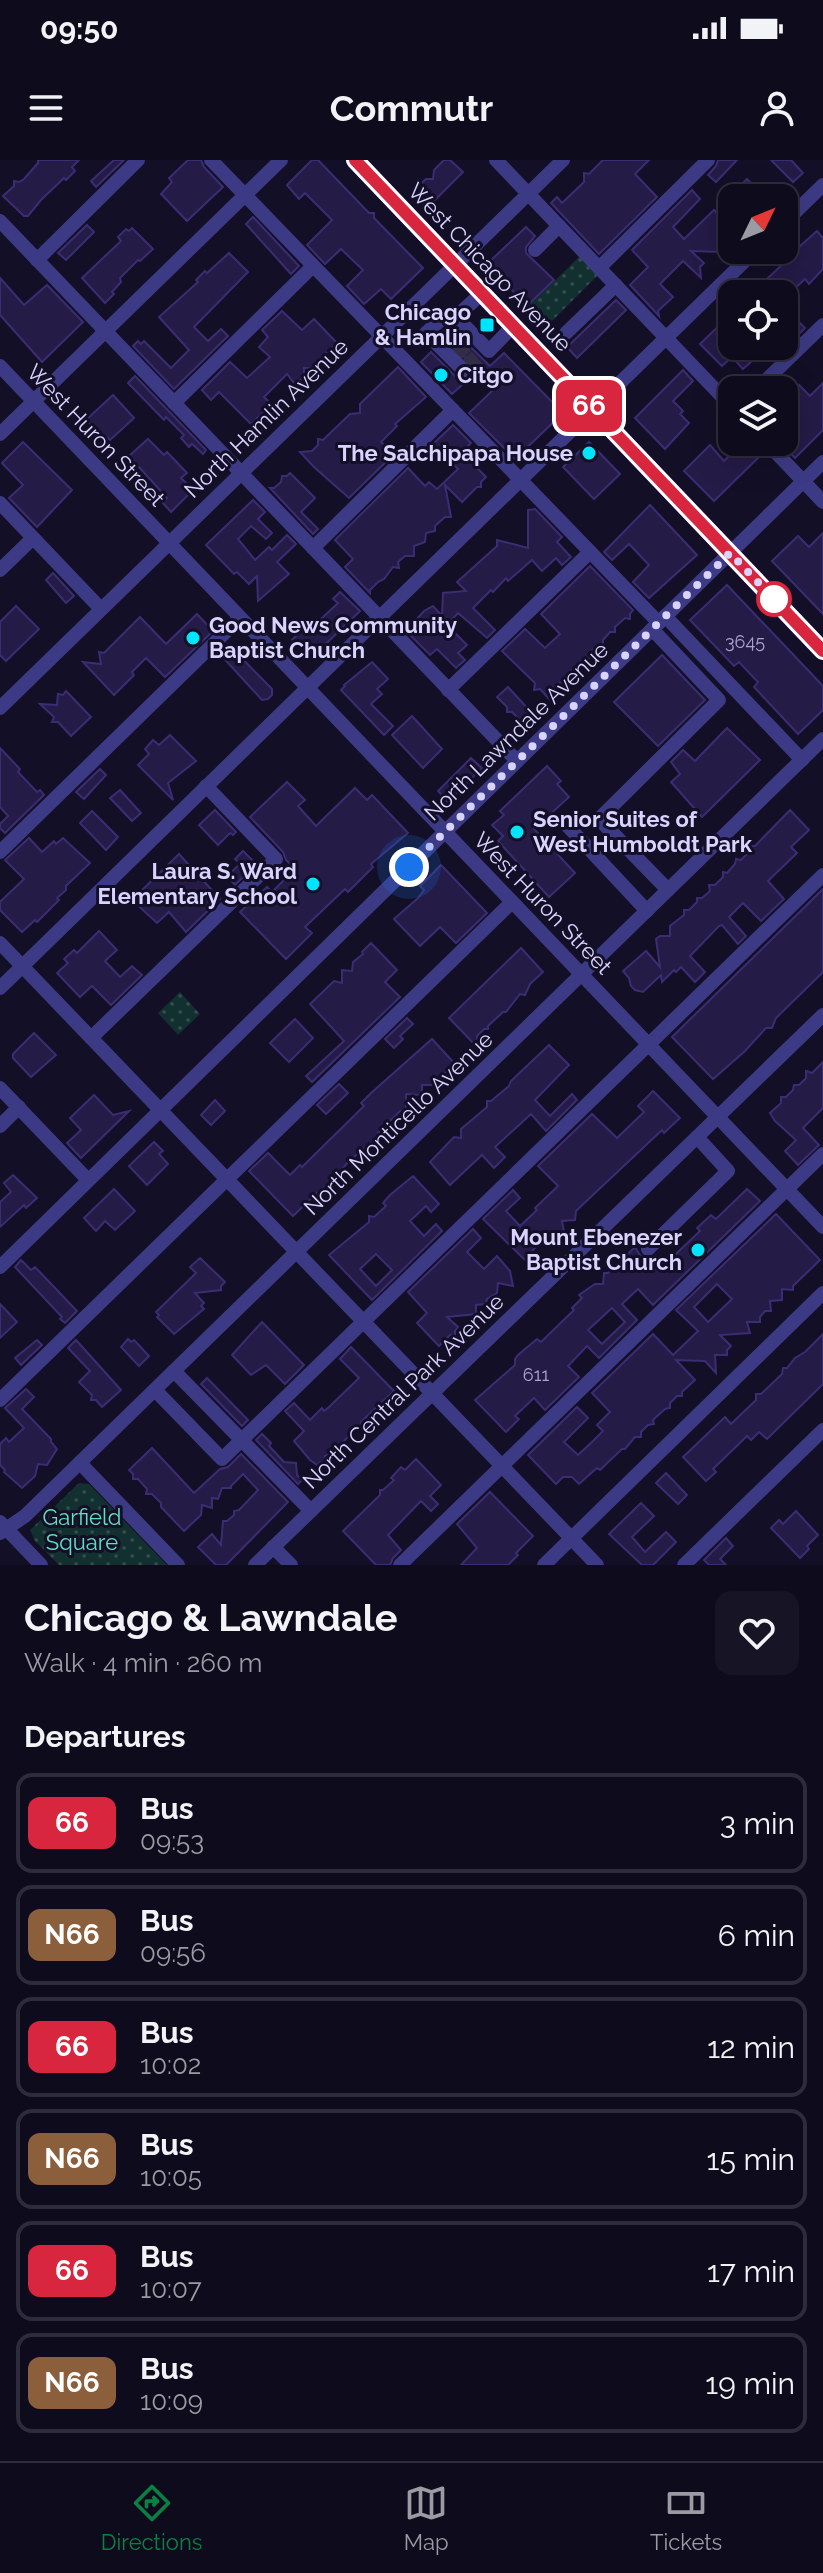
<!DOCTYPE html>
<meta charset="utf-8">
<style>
body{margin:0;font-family:Raleway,sans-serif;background:#171425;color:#f1f3f6;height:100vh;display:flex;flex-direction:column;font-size:30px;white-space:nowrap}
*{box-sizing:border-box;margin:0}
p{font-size:26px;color:#9b9ba3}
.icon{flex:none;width:44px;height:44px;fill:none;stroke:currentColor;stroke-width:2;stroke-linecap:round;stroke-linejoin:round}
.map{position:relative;height:1405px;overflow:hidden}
.side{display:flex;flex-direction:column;background:#0e0b1c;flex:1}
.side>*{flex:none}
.badge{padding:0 16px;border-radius:12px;font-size:28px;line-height:52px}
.needle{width:52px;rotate:47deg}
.fabs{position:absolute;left:718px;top:24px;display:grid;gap:16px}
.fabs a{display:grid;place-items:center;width:80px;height:80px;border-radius:16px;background:#0e0b1c;box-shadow:0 8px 32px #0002,0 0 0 2px #2e2b3b;font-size:40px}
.you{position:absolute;width:40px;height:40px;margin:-20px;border:6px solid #fff;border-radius:50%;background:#1a73e8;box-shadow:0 0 0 12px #1a73e833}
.map>.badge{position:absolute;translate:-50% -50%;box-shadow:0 0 0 4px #fff}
h2{padding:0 24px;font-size:30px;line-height:72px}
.round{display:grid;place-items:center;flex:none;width:84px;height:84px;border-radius:16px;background:#171425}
.summary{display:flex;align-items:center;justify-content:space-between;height:136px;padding:0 24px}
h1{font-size:38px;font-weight:700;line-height:60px}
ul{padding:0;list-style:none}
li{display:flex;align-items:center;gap:24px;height:100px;margin:0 16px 12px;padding:0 8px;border:4px solid #2e2b3b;border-radius:16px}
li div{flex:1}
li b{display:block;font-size:30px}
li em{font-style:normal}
li .badge{min-width:88px;font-weight:700;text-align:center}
.status{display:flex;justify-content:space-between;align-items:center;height:56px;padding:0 40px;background:#0e0b1c;direction:ltr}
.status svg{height:22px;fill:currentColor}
header{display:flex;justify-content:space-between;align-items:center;height:104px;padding:0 24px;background:#0e0b1c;font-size:36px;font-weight:700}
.tab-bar{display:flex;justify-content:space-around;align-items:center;height:112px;border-top:2px solid #2e2b3b;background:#0e0b1c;font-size:22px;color:#9b9ba3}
.tab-bar a{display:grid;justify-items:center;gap:4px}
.tab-bar .on{color:#0b8043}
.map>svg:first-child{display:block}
</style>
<div class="status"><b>09:50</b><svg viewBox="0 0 49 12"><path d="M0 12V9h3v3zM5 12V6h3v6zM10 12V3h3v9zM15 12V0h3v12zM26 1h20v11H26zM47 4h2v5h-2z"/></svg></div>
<header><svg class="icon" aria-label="menu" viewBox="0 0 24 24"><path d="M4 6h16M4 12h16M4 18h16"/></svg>Commutr<svg class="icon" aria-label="person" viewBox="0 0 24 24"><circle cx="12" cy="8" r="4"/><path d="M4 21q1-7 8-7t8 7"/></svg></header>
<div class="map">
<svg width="823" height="1405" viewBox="0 0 823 1405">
<defs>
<pattern id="grass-dots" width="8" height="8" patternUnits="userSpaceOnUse" patternTransform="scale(2)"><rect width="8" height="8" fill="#12302f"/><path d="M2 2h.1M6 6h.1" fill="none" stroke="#344d4e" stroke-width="1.8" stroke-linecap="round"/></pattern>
</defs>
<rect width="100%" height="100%" fill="#130f26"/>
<g fill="url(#grass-dots)">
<path d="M581 95 599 114 548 165 529 146Z"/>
<path d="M180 832 200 854 178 875 158 853Z"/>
<path d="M79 1323 89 1324 167 1405H59L35 1381 30 1370Z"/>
</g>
<g fill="#241b47" stroke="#3b2d73" stroke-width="2" fill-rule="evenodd">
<path d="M38 0H79L72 7 75 11 66 20 64 18 41 40 28 56H24L3 36 14 26V21L19 22 24 19 38 3Z"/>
<path d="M114 0H124L96 27 91 21Z"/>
<path d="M188 0H201L204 7 223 27 187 61 161 34 172 22 169 18Z"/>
<path d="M312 0H318L369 53H374V58L423 108 391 139 381 129 364 144 347 126 363 110 341 89 325 104 307 85 332 60 305 33 299 39 287 25Z"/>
<path d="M444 0H450L463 12 430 45 415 29 426 19H433L434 10Z"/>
<path d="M603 0H649L635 14 657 37 599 94 551 43 557 37 562 43 584 22V13L589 14Z"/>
<path d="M718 0H737L716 22 708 15 716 6Z"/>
<path d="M771 0H791L803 13 793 22Z"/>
<path d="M747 19 765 38H732V77L720 87 721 92 691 91 704 103 700 107 701 118 683 101 660 124 673 137 658 151 659 156 630 125 648 107 632 90 692 30 700 39 673 67 684 79 714 50 716 52 739 31 737 29Z"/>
<path d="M253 57 299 106 291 114 246 64Z"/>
<path d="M87 65 94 72 66 100 58 93Z"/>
<path d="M526 67 535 76 526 87V93L554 120 527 146 487 104Z"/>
<path d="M132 68 153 89 140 101 138 100 120 118 121 122 112 132 114 134 105 143 82 118 121 81 118 77 126 69 129 71Z"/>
<path d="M817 71 823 78V109L809 124 805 119 789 134H751L786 101V95H790Z"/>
<path d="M229 93 248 112 194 167 208 181 221 169 228 176 174 229 133 186 138 181 141 184 144 181 171 208 189 190 159 157 198 122 196 120 205 111 207 113Z"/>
<path d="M0 118 24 145 47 125 83 162 42 202 0 155Z"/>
<path d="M616 140 626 150 577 198 567 187Z"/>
<path d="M784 147 805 168 784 189Z"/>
<path d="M282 151 302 170 314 159 337 183 324 195 317 208H304V217L301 220 294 223 287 214 264 237 270 243 267 249 251 264 219 232 211 240 202 230 230 202 247 218 270 197 259 187 268 177 262 170Z"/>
<path d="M732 153V186H737L752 201 743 209 732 197 722 206 700 184Z"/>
<path d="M449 166 490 206 504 193 563 253 515 299 469 253 492 231 482 221 484 213 482 209 472 205 441 173Z"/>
<path d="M431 192 463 224 452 234 421 202Z"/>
<path d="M398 207 426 237 395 264 397 266 381 282 394 294 349 338 315 308 300 292 312 291 318 285V279L323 280 350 254 360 253V244Z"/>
<path d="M683 210 693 221 673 241 683 251 680 254 689 263 665 289 635 258Z"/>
<path d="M135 216 206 290 203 294 192 284 189 287 181 278 184 275 166 257 164 260 128 223Z"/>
<path d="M823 223V270L795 298 780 282H784V240L799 225 810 236Z"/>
<path d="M113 235 134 258 110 280 107 277 105 279 86 260Z"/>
<path d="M453 265 471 283 462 292 486 317 481 322V327H477L462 342 445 325 451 357H445L435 366V371L426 373 425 382 414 386V396H405L398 402 399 408 393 407 384 419 378 422 370 430V433L345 407 353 399 335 380 408 308 425 326 429 322 437 329 458 309 441 291 439 294 431 286Z"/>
<path d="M148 279 164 295 167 292 187 313 181 318 193 330 171 352 162 342 167 338 129 296Z"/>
<path d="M23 282 72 330 37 367 9 338 23 325 2 303Z"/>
<path d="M589 282 620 314 594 339 563 307Z"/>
<path d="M743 282H756L763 293 714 341 684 311 710 285 724 301Z"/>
<path d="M290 313 315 338 301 352 318 369 313 374 270 328H274L281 322 282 316H287Z"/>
<path d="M253 340 265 352 258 359 272 373 266 379 251 366 238 379 255 400 269 387 272 390 287 375 296 384 277 402 289 414 258 441 257 416 249 424 237 412 234 414 206 385Z"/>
<path d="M650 345 697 395 649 438 633 422 649 405 629 384 612 400 604 392Z"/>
<path d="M535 349 562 377 557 382 571 397 562 405 556 398 542 411 532 400 508 421 506 418 493 432 491 430 473 448 495 470 487 478 458 453 447 465 467 485 458 493 465 500 456 508 437 489 430 495 406 471 424 451 433 446 442 456 443 433 466 431 457 422 497 386V380L528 388V350Z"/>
<path d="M823 373V454L772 401 798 376 809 387Z"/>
<path d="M590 406 633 450 630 454V459L625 458 615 467V472H610L603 480V485H598L590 492 591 498H584L577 505V510H572L564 518V522L559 523 551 529 552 542 540 529 534 530 535 523 502 491 525 469 545 488 560 474 541 454Z"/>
<path d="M53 413 74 436 66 443 46 420Z"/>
<path d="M727 425 823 526V550L798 574 754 527 758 522 739 502 734 506 690 460Z"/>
<path d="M340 432 360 451 310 499 292 480 302 470 306 473 338 443 333 439Z"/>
<path d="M16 446 39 469 6 501 0 495V462Z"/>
<path d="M197 454 213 471 165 517 146 498 132 512 134 515 114 535 83 502 101 504 99 492 104 493 140 457 166 484Z"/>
<path d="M228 484 272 529V535L268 539 262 540 219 493Z"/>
<path d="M662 495 705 540 658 586 614 542Z"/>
<path d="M372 502 388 519 377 529 382 534 371 544 393 566 384 575 341 530 345 526 344 525Z"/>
<path d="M508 527 530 551 521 561 512 552H507V547L497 537Z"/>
<path d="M66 531 91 557 71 576 58 562H52L54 557 40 544 57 545 58 534 63 535Z"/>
<path d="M412 556 442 589 423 608 392 575Z"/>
<path d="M727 568 760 600 702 657 671 622 680 614 671 602 683 590 695 601Z"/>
<path d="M170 575 196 601 168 623 173 640 138 605 149 594 145 589 153 580 159 585Z"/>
<path d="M0 588 20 609 18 612 37 632 40 630 44 635 5 673 0 668V664L8 656 0 647Z"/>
<path d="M471 598 482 608 448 642 438 631Z"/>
<path d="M547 606 561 621 557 624 569 637 534 669 575 713 549 737 498 681 503 676 492 665 504 655 500 651Z"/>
<path d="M100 609 106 615 84 639 76 632Z"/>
<path d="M287 622 305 640 298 646 316 666 355 628 367 640 372 635 408 673 371 704 373 707 348 732 345 729 305 767 312 773 286 799 240 752 267 727 272 732 295 709 286 700 283 692 250 657Z"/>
<path d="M120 630 141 653 132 661 110 638Z"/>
<path d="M215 650 236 672 233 675 230 673 218 685 199 665Z"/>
<path d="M790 650 809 670 791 687 797 693 768 721 784 739 761 761 743 743 729 757 746 776 738 784 722 765 719 766 690 796 705 812 695 822 681 807 676 812 674 810 662 822 661 815 643 832 635 830 631 826 629 818 623 811 646 791 660 807 656 779 660 776H670V766L684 755V750H689L697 742V738H702L710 731 709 725H715L723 717V712L727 713 735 704 736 699 741 700 750 691V686H755Z"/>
<path d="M92 651 118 677 106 690 80 663Z"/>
<path d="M29 678 42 692 54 681 56 684 63 678 90 703 66 726V730L57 738 59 740 37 762 35 760 22 772 0 750V742L24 719 5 700Z"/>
<path d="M243 691 256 704 235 725 227 716 240 704 235 699Z"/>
<path d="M179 694 220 739 186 772 169 752 157 763 132 740Z"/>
<path d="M441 705 487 753 456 783 440 767 420 786 394 759 418 738 424 730 420 726Z"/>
<path d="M823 729V812L776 858 772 868H766L745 891 713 919 672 877Z"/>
<path d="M99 771 117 790 105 801 120 817 132 806 142 815 111 845 92 826 80 837 57 813 68 803 64 799 74 790 77 793Z"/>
<path d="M371 783 397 810 385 822 400 837 312 922 306 916 344 881 310 844 334 821 342 823V810L352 811 353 802 363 794 362 792Z"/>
<path d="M521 788 543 812 530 824 525 835 520 834 506 852H503L488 866V869H484L477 876 478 888 449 858Z"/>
<path d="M407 858 413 864 400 876 403 879 394 888 385 879Z"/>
<path d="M295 859 313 878 289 902 270 883Z"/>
<path d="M34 873 56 895 31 917 13 898V894Z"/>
<path d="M432 879 455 904 432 925H422V935L406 934V951H400L378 973V977L355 996 354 1001H349L343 1008 342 1013H337L331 1019 330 1025H326L319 1033H317L293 1056 249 1011 268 993 290 1015 300 1005 302 1007 364 946 361 943 371 933Z"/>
<path d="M549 885 569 905 535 940 550 956 572 934 577 940 546 971 531 954 495 987 505 997 494 1008 482 995 450 1025 430 1002 454 977 461 978V969L487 947V941H491L509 926 511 921Z"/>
<path d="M823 902V948L803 968 819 985 798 1005 785 991 796 980 775 961 770 953 781 943V937H786L793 930 794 925H799L806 918V911L812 913Z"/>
<path d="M339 924 348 933 326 954 317 945Z"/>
<path d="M653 931 680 958 664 973 662 970 595 1033 576 1051 575 1060 562 1061 564 1072 552 1071 532 1091 534 1093 526 1101 483 1059 513 1030 520 1038 506 1051 520 1066 537 1050 535 1048 558 1026 538 1006 592 954 617 978 644 952 638 946Z"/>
<path d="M94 935 113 955 129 951 81 998 67 983 81 970 70 958Z"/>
<path d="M215 940 225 951 211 965 201 955Z"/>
<path d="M154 982 163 991 159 994 168 1004 147 1025 129 1006Z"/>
<path d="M13 1015 37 1038 26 1048 24 1045 0 1067V1042L11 1032 4 1023Z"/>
<path d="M413 1016 439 1044 431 1052 426 1046 410 1061 424 1076 436 1064 442 1071 372 1140 329 1095 369 1062V1056L374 1057 386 1046 383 1043 390 1035ZM376 1094 392 1110 376 1126 360 1109Z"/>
<path d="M114 1029 135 1051 115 1070 105 1061 96 1071 84 1058Z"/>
<path d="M747 1029 760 1041 653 1145 638 1129 622 1144 637 1160 599 1198 587 1186 568 1206 579 1217 545 1250 534 1238 515 1256 519 1259 506 1272 475 1240 515 1205V1199L518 1195 537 1179 541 1182 574 1150 572 1148 582 1138 579 1135 595 1124H603L604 1113H608L635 1087 640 1095 658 1111 700 1071 697 1068 711 1055 716 1059ZM612 1148 625 1162 602 1184 588 1170Z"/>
<path d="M776 1054 820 1100 793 1126V1130L782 1129V1140L770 1141 771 1151H765L760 1157V1162H747L750 1173 720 1175 731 1186 727 1190V1195H715L716 1213 705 1201 676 1200 695 1220 682 1232V1236H677L670 1243V1248L665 1249 653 1260 654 1264 648 1265 641 1272V1277H635L625 1289H622L600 1310 597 1308 579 1324 572 1317H563L556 1324 528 1295 577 1247 588 1258 564 1282 578 1295 593 1281 603 1271 597 1265 610 1252 592 1233 653 1174 673 1195 698 1171 676 1150ZM717 1124 732 1139 708 1162 694 1147Z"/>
<path d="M473 1069 481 1078 467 1092 484 1109 497 1096 510 1111 513 1126 498 1123 497 1133 487 1139 486 1144 476 1145V1154L447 1157 458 1167 455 1171V1176L450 1175 439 1186 417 1163 427 1153 408 1132Z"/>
<path d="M200 1098 225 1122 221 1126V1130L195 1133 204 1143 201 1146 204 1149 174 1174 157 1157 159 1155 156 1152 196 1113 190 1107Z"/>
<path d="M21 1100 31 1110 35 1107 77 1151 65 1163 60 1159 62 1157 15 1107Z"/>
<path d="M0 1144 17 1162 0 1178Z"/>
<path d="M262 1162 304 1205 285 1224 266 1205 251 1215 232 1195Z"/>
<path d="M823 1174V1224L767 1279 759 1272 751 1280 747 1276 713 1309 716 1312 706 1321 683 1297 725 1257 731 1264 756 1240V1234H761L782 1214 783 1208H787L795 1198 805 1192Z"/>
<path d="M128 1179 131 1182 134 1180 149 1196 139 1206 121 1187Z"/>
<path d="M37 1180 42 1185 21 1205 15 1198Z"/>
<path d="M76 1180 121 1230 102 1247 96 1240H91L92 1235 79 1222 90 1211 68 1188Z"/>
<path d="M351 1187 394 1231 361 1262V1268H356L333 1293 325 1296V1302H320L317 1305 310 1300 294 1281 304 1271 285 1251 294 1243 310 1260 322 1248 324 1251 329 1247 359 1218 340 1199Z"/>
<path d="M207 1218 248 1260 242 1266 201 1224Z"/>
<path d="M26 1229 34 1237 22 1249 51 1279V1282L57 1289 47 1305 38 1304 35 1316 22 1328 4 1312 5 1310 0 1305V1284L6 1278 9 1282 24 1268 5 1248Z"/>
<path d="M262 1274 271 1283 269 1286 284 1302 296 1303 297 1315 302 1320 298 1324 256 1280Z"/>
<path d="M152 1288 194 1333 220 1309 228 1307 241 1294 288 1342 226 1405H216L198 1387 212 1374 221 1385 223 1361H227L234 1355V1351L239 1350 258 1330 243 1314 231 1326V1328H222L218 1339 212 1338V1348L202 1345 201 1355 184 1371 161 1347V1343L152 1334H146L147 1329 138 1319H133V1314L129 1310Z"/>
<path d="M416 1299 441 1325 430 1336 438 1344 431 1351 421 1341 388 1375 401 1390 393 1398 390 1405H376L343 1371 380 1335V1330H383L394 1320 391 1318 401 1307 405 1310Z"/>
<path d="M666 1313 687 1335 678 1344 656 1323Z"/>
<path d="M490 1332 533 1376 516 1393 518 1395 508 1405H461L477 1388 457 1364Z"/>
<path d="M641 1343 654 1356 632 1377 645 1392 666 1372 676 1382 653 1405H642L609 1374Z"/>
<path d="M796 1351 818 1375 807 1386 809 1389 800 1398 771 1368 779 1360 783 1364Z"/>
<path d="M726 1378 733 1386 720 1399 726 1405H709L704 1400Z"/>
</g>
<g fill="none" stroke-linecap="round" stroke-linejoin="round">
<g stroke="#312d47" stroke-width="14" stroke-dasharray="14 7" stroke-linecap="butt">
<path d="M445 184 457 171"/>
<path d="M456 195 469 183"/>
<path d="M466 206 479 194"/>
<path d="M474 215 487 202"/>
</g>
<g stroke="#3d3a85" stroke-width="14">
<path d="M211 0 659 463"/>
<path d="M496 0 732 247"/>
<path d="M0 61 517 601"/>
<path d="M784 63 823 25"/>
<path d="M535 90 559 66"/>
<path d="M37 100 138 0"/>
<path d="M599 108 708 0"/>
<path d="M456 157 489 191 513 166"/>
<path d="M566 173 616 125"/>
<path d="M0 206 823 1067"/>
<path d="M474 215 471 218 426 173 446 155 456 157 482 133"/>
<path d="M756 230 823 165"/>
<path d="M174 243 313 106"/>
<path d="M0 274 281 0"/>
<path d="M766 282 823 342"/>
<path d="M0 343 101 449"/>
<path d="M313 388 453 250"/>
<path d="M0 410 33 378"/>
<path d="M665 456 802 600"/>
<path d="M652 469 719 540 599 659 668 730"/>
<path d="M448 530 590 392"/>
<path d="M0 548 563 0"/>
<path d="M563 661 647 751"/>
<path d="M0 692 240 458"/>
<path d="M0 783 597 1405"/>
<path d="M0 828 756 90"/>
<path d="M91 878 276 699 206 626"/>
<path d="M0 928 88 1020"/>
<path d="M0 966 19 947"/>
<path d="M648 1089 728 1011 697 977"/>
<path d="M0 1107 823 302"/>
<path d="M174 1211 311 1351"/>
<path d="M155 1230 222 1299 823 715"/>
<path d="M0 1240 512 742"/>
<path d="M80 1303 178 1405"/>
<path d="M0 1362 41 1405"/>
<path d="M0 1373 25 1356 823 579"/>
<path d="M273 1387 291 1405"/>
<path d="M255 1405 823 855"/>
<path d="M400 1405 823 994"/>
<path d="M544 1405 823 1133"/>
<path d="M684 1405 823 1270"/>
</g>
<path stroke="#c25bff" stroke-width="18" d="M355 0 823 491"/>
</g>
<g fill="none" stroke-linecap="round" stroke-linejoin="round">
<g stroke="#fff" stroke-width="18">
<path id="line" d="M355 0 823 491"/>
</g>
<use href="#line" stroke="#d7263d" stroke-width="12"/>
<path stroke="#d9d4ff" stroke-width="8" stroke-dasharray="0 14.4" d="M409 707 730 393 774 439"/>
</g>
<g fill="#00e5ff" stroke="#130f26" stroke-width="3">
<rect x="479" y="157" width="16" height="16" rx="4"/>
<circle cx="441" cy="215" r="8"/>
<circle cx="589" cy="293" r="8"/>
<circle cx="193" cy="478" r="8"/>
<circle cx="517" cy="672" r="8"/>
<circle cx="313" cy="724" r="8"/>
<circle cx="698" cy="1090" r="8"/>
</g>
<circle fill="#fff" stroke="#d7263d" stroke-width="4" cx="774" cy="439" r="16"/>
<g text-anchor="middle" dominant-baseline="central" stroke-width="6" stroke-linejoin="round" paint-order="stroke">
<g font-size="18" fill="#aca6d1">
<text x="745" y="481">3645</text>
<text x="536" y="1214">611</text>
</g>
<g font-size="22" fill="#d9d4ff" stroke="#130f26">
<text transform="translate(490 107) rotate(46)">West Chicago Avenue</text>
<text transform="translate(266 258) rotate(-44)">North Hamlin Avenue</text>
<text transform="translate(96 275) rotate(46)">West Huron Street</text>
<text transform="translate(516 571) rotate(-44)">North Lawndale Avenue</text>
<text transform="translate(543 743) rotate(46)">West Huron Street</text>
<text transform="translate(398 963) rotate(-44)">North Monticello Avenue</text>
<text transform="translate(403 1231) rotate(-44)">North Central Park Avenue</text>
</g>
<g font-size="22" font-weight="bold" fill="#d9d4ff" stroke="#130f26" text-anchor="end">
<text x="471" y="152">Chicago<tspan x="471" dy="25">&amp; Hamlin</tspan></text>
<text x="457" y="215" text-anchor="start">Citgo</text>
<text x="573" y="293">The Salchipapa House</text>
<text x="209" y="465" text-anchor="start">Good News Community<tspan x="209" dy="25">Baptist Church</tspan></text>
<text x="533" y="659" text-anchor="start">Senior Suites of<tspan x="533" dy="25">West Humboldt Park</tspan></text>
<text x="297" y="711">Laura S. Ward<tspan x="297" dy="25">Elementary School</tspan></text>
<text x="682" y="1077">Mount Ebenezer<tspan x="682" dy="25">Baptist Church</tspan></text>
</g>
<g font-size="22" fill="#5fe0c0" stroke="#130f26">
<text x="82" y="1357">Garfield<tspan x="82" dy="25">Square</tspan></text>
</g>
</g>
</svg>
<div class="fabs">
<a><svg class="needle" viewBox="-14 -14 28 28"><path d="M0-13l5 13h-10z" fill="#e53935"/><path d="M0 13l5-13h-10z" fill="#9b9ba3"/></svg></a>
<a><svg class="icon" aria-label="locate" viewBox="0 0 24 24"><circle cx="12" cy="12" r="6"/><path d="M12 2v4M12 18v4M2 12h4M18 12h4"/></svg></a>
<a><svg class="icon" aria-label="layers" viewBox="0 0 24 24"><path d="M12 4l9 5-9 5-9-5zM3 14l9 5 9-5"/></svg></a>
</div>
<div class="you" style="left:409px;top:707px"></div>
<b class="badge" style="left:589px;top:246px;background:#d7263d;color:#fff">66</b>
</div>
<section class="side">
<div class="summary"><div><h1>Chicago &amp; Lawndale</h1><p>Walk · 4 min · 260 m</p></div><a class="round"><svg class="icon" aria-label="heart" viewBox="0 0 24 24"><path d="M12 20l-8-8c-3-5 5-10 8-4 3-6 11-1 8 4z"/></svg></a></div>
<h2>Departures</h2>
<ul>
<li><span class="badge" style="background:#d7263d;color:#fff">66</span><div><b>Bus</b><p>09:53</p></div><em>3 min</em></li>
<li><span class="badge" style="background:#8b5e3c;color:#fff">N66</span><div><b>Bus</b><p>09:56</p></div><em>6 min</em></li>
<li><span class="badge" style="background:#d7263d;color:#fff">66</span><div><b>Bus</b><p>10:02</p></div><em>12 min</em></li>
<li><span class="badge" style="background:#8b5e3c;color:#fff">N66</span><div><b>Bus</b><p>10:05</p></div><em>15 min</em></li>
<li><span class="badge" style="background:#d7263d;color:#fff">66</span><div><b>Bus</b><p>10:07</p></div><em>17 min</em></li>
<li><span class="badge" style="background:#8b5e3c;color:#fff">N66</span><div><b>Bus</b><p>10:09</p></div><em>19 min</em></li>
</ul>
</section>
<nav class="tab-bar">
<a class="on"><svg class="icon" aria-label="directions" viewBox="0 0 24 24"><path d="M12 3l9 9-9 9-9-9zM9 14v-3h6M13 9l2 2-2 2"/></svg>Directions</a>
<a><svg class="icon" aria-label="map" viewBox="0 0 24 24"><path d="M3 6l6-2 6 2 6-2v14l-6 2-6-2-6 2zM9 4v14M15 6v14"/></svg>Map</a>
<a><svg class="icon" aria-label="tickets" viewBox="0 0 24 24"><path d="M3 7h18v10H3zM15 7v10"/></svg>Tickets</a>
</nav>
